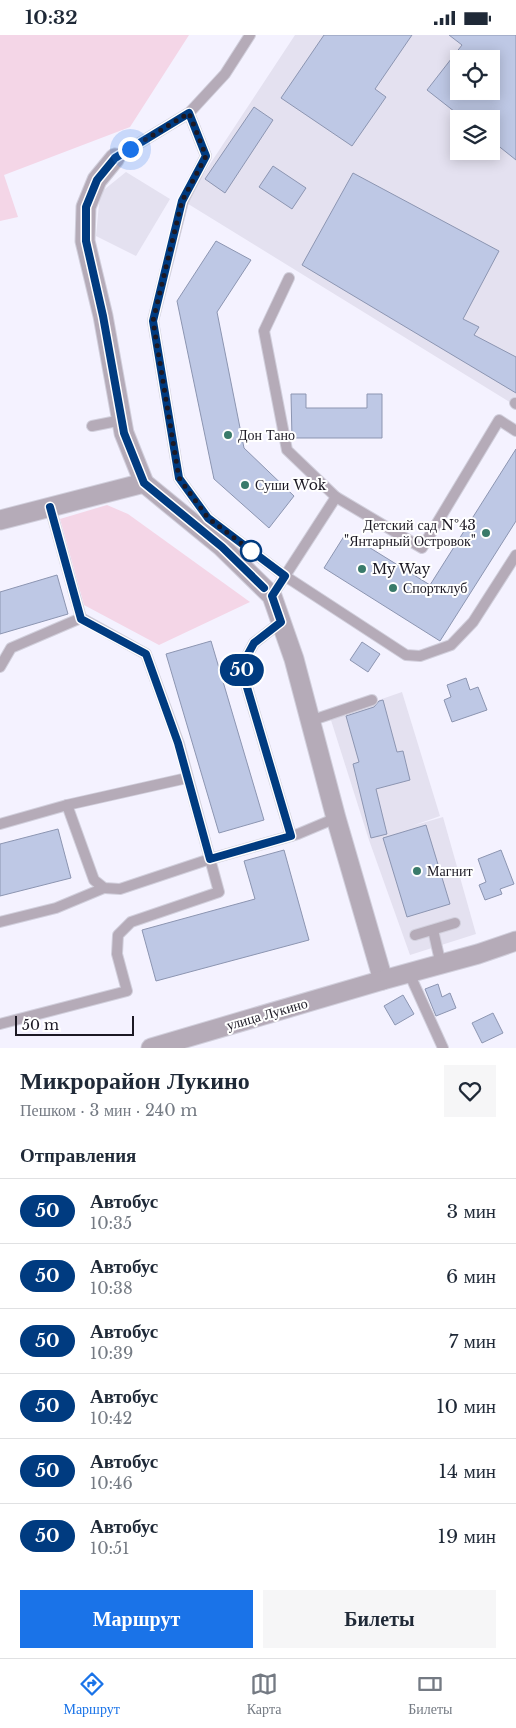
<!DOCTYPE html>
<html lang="ru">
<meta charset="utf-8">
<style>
body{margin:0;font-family:"Libre Baskerville",serif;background:#f6f6f7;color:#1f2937;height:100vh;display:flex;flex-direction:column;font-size:19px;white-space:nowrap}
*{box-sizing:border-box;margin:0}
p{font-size:16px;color:#747a83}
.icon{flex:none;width:28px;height:28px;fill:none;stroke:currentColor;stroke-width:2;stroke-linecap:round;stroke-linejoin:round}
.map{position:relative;height:1013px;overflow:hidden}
.drawer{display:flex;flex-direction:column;background:#fff;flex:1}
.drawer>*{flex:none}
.badge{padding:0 10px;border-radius:16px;font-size:18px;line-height:32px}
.controls{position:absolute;left:450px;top:15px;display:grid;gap:10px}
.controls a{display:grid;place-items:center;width:50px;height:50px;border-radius:0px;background:#fff;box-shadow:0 2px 12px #0003;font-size:25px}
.scale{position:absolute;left:15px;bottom:12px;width:119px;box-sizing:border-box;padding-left:5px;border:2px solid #1c1924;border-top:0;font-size:14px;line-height:18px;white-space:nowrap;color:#1c1924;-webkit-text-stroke:4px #fff;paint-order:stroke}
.you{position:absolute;width:25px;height:25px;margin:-12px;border:4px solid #fff;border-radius:50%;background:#1a73e8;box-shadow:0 0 0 8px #1a73e833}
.map>.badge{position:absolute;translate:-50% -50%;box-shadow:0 0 0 2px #fff}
h2{padding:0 20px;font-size:19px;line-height:45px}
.round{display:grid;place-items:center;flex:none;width:52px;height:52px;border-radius:0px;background:#f6f6f7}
.head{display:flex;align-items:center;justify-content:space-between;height:85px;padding:0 20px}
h1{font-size:24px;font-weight:700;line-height:38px}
.primary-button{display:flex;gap:10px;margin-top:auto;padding:10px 20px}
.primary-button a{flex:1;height:58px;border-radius:0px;background:#1a73e8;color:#fff;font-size:20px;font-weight:700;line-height:58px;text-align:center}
.primary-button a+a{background:#f6f6f7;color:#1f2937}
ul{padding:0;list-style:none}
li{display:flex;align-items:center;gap:15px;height:65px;padding:0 20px;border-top:1px solid #e0e1e3}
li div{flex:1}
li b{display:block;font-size:19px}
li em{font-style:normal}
li .badge{min-width:55px;font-weight:700;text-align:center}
.status{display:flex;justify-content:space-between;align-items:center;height:35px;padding:0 25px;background:#fff;direction:ltr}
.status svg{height:14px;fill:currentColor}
.tabs{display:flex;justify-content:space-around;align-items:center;height:70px;border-top:1px solid #e0e1e3;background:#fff;font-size:14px;color:#747a83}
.tabs a{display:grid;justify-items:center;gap:2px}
.tabs .active{color:#1a73e8}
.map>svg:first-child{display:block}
</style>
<div class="status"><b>10:32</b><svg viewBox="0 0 49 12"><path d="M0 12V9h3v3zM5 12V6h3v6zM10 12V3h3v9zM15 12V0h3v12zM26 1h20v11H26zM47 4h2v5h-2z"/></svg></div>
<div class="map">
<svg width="516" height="1013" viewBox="0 0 516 1013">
<rect width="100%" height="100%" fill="#f4f2ff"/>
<g fill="#e4e1f0" fill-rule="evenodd">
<path d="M295 0H516V371L185 167ZM459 24H491V56H459ZM459 84H491V116H459Z"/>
<path d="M126 137 170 164 136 221 96 201 100 158Z"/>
<path d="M402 657 440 781 412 791 443 782 476 899 410 920 369 805 330 682Z"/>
</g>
<g fill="#f4d6e7">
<path d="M0 0H189L130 92 4 140 18 182 0 186Z"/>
<path d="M107 470 128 479 250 567 159 610 84 570 60 484Z"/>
</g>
<g fill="#bec8e5" stroke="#8c95b1" fill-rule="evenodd">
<path d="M324 0H412L375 54 386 62 352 111 281 63Z"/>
<path d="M449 0H516V125L491 105V84H464L427 55 462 10ZM459 24H491V56H459Z"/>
<path d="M254 72 273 85 225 158 205 144Z"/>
<path d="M273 131 306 153 292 174 259 152Z"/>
<path d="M353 138 499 216 463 284 479 292 474 300 516 322V358L302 230Z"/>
<path d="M216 206 251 225 217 277 244 413 294 461 269 493 214 444 177 266Z"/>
<path d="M291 359H306V373H367V359H382V403H292Z"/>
<path d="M516 414V486L440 606 324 533 346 498 430 550Z"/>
<path d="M57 540 68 579 0 599V557Z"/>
<path d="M211 606 264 785 219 798 166 619Z"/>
<path d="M362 607 380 619 368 637 350 625Z"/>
<path d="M466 643 470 655 478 652 487 675 452 687 444 665 451 662 447 650Z"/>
<path d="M383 665 397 717 403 716 410 745 376 754 387 799 371 803 353 729 359 727 346 681 374 672 379 666Z"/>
<path d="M426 790 450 869 407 882 383 803Z"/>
<path d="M58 794 71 843 0 861V809Z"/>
<path d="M284 815 309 905 156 946 142 895 255 864 244 826Z"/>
<path d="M501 815 514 849 500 854 502 859 485 865 479 850 486 847 478 824Z"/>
<path d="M438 949 442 962 450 958 456 973 436 981 425 954Z"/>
<path d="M403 960 414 979 395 990 384 971Z"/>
<path d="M493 978 503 998 482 1008 472 988Z"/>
</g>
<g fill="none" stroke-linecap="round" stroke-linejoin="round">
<g stroke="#d1cfdc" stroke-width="12">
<g id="lane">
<path d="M189 78 206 121 183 166 153 286 179 443 208 483 285 541 406 620 420 621 451 610 473 587 516 520"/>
<path d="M115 123 189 78 225 39 250 0"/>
<path d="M289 243 264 296 287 415 336 462 422 513 499 385 516 396"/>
<path d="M515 368 516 369"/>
<path d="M92 391 122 385"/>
<path d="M50 472 81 583"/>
<path d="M272 561 336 462"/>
<path d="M281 587 254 608 241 632 291 801"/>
<path d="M0 632 11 613 81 583 146 619 179 709 210 824 120 854 104 853 94 845 67 770"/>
<path d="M310 686 372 665"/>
<path d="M0 789 67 770 187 743"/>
<path d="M0 887 56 873 104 853"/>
<path d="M433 895 441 930"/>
<path d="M415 900 455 888"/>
<path d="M409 938 443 1013"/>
<path d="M0 989 127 956 117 919 118 900 131 887 219 857 210 824 298 799 336 783"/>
</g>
</g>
<g stroke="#d1cfdc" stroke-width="21">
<g id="street">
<path d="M115 123 97 145 86 172 85 206 103 281 124 398 144 448 222 512 272 561 294 624 336 783 383 945"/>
<path d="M0 485 144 448"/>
<path d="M151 1013 383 945 478 919 516 906"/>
</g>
</g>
<use href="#lane" stroke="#b5abb8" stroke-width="10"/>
<use href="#street" stroke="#b5abb8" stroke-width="19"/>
</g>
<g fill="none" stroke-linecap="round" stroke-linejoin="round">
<g stroke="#fff" stroke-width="11">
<path id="line" d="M50 472 81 584 146 619 178 708 210 824 291 801 241 632 254 608 281 587 272 561 285 541 208 483 179 443 153 286 182 166 206 121 189 78 115 123 97 145 86 172V206L103 281 124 398 144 448 222 512 264 553"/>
</g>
<use href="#line" stroke="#003b80" stroke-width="8"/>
<path stroke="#1c1924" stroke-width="5" stroke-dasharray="0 9" d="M130 114 189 78 206 121 182 166 153 286 179 443 208 483 254 518 251 516"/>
</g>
<g fill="#397a6a" stroke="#fff" stroke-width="2">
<circle cx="228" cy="400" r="5"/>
<circle cx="245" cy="450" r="5"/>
<circle cx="486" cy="498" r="5"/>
<circle cx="362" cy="534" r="5"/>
<circle cx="393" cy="553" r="5"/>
<circle cx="417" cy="836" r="5"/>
</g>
<circle fill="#fff" stroke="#003b80" stroke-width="2.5" cx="251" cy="516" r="10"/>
<g text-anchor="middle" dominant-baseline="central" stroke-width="4" stroke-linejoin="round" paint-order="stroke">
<g font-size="14" fill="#1c1924" stroke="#fff" text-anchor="start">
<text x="238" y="400">Дон Тано</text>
<text x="255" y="450">Суши Wok</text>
<text x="476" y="490" text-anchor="end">Детский сад №43<tspan x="476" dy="16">"Янтарный Островок"</tspan></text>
<text x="372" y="534">My Way</text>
<text x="403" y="553">Спортклуб</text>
<text x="427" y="836">Магнит</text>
</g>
<g font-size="14" fill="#1c1924" stroke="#fff">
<text transform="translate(267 979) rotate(-16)">улица Лукино</text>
</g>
</g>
</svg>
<div class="controls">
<a><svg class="icon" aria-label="locate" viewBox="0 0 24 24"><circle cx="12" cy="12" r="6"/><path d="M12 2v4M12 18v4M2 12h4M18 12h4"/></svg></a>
<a><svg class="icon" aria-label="layers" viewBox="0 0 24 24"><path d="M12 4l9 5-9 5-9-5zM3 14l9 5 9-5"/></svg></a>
</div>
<div class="scale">50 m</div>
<div class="you" style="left:130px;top:114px"></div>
<b class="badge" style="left:242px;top:635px;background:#003b80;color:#fff">50</b>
</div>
<section class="drawer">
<div class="head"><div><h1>Микрорайон Лукино</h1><p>Пешком · 3 мин · 240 m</p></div><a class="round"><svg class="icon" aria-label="heart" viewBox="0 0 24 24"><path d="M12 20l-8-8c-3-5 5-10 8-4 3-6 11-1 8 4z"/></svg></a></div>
<h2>Отправления</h2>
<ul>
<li><span class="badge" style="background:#003b80;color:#fff">50</span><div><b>Автобус</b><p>10:35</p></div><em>3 мин</em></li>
<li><span class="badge" style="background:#003b80;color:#fff">50</span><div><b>Автобус</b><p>10:38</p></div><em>6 мин</em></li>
<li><span class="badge" style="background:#003b80;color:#fff">50</span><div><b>Автобус</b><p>10:39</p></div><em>7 мин</em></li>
<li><span class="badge" style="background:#003b80;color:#fff">50</span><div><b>Автобус</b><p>10:42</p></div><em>10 мин</em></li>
<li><span class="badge" style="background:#003b80;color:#fff">50</span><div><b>Автобус</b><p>10:46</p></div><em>14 мин</em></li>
<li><span class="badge" style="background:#003b80;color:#fff">50</span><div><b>Автобус</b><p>10:51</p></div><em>19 мин</em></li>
</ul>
<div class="primary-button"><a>Маршрут</a><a>Билеты</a></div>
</section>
<nav class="tabs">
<a class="active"><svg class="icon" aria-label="directions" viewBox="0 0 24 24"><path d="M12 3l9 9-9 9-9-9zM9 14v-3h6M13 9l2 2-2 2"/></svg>Маршрут</a>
<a><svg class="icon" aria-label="map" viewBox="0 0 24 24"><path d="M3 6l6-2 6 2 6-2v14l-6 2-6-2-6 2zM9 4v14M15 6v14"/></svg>Карта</a>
<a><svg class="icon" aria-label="tickets" viewBox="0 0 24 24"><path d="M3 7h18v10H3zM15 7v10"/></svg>Билеты</a>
</nav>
